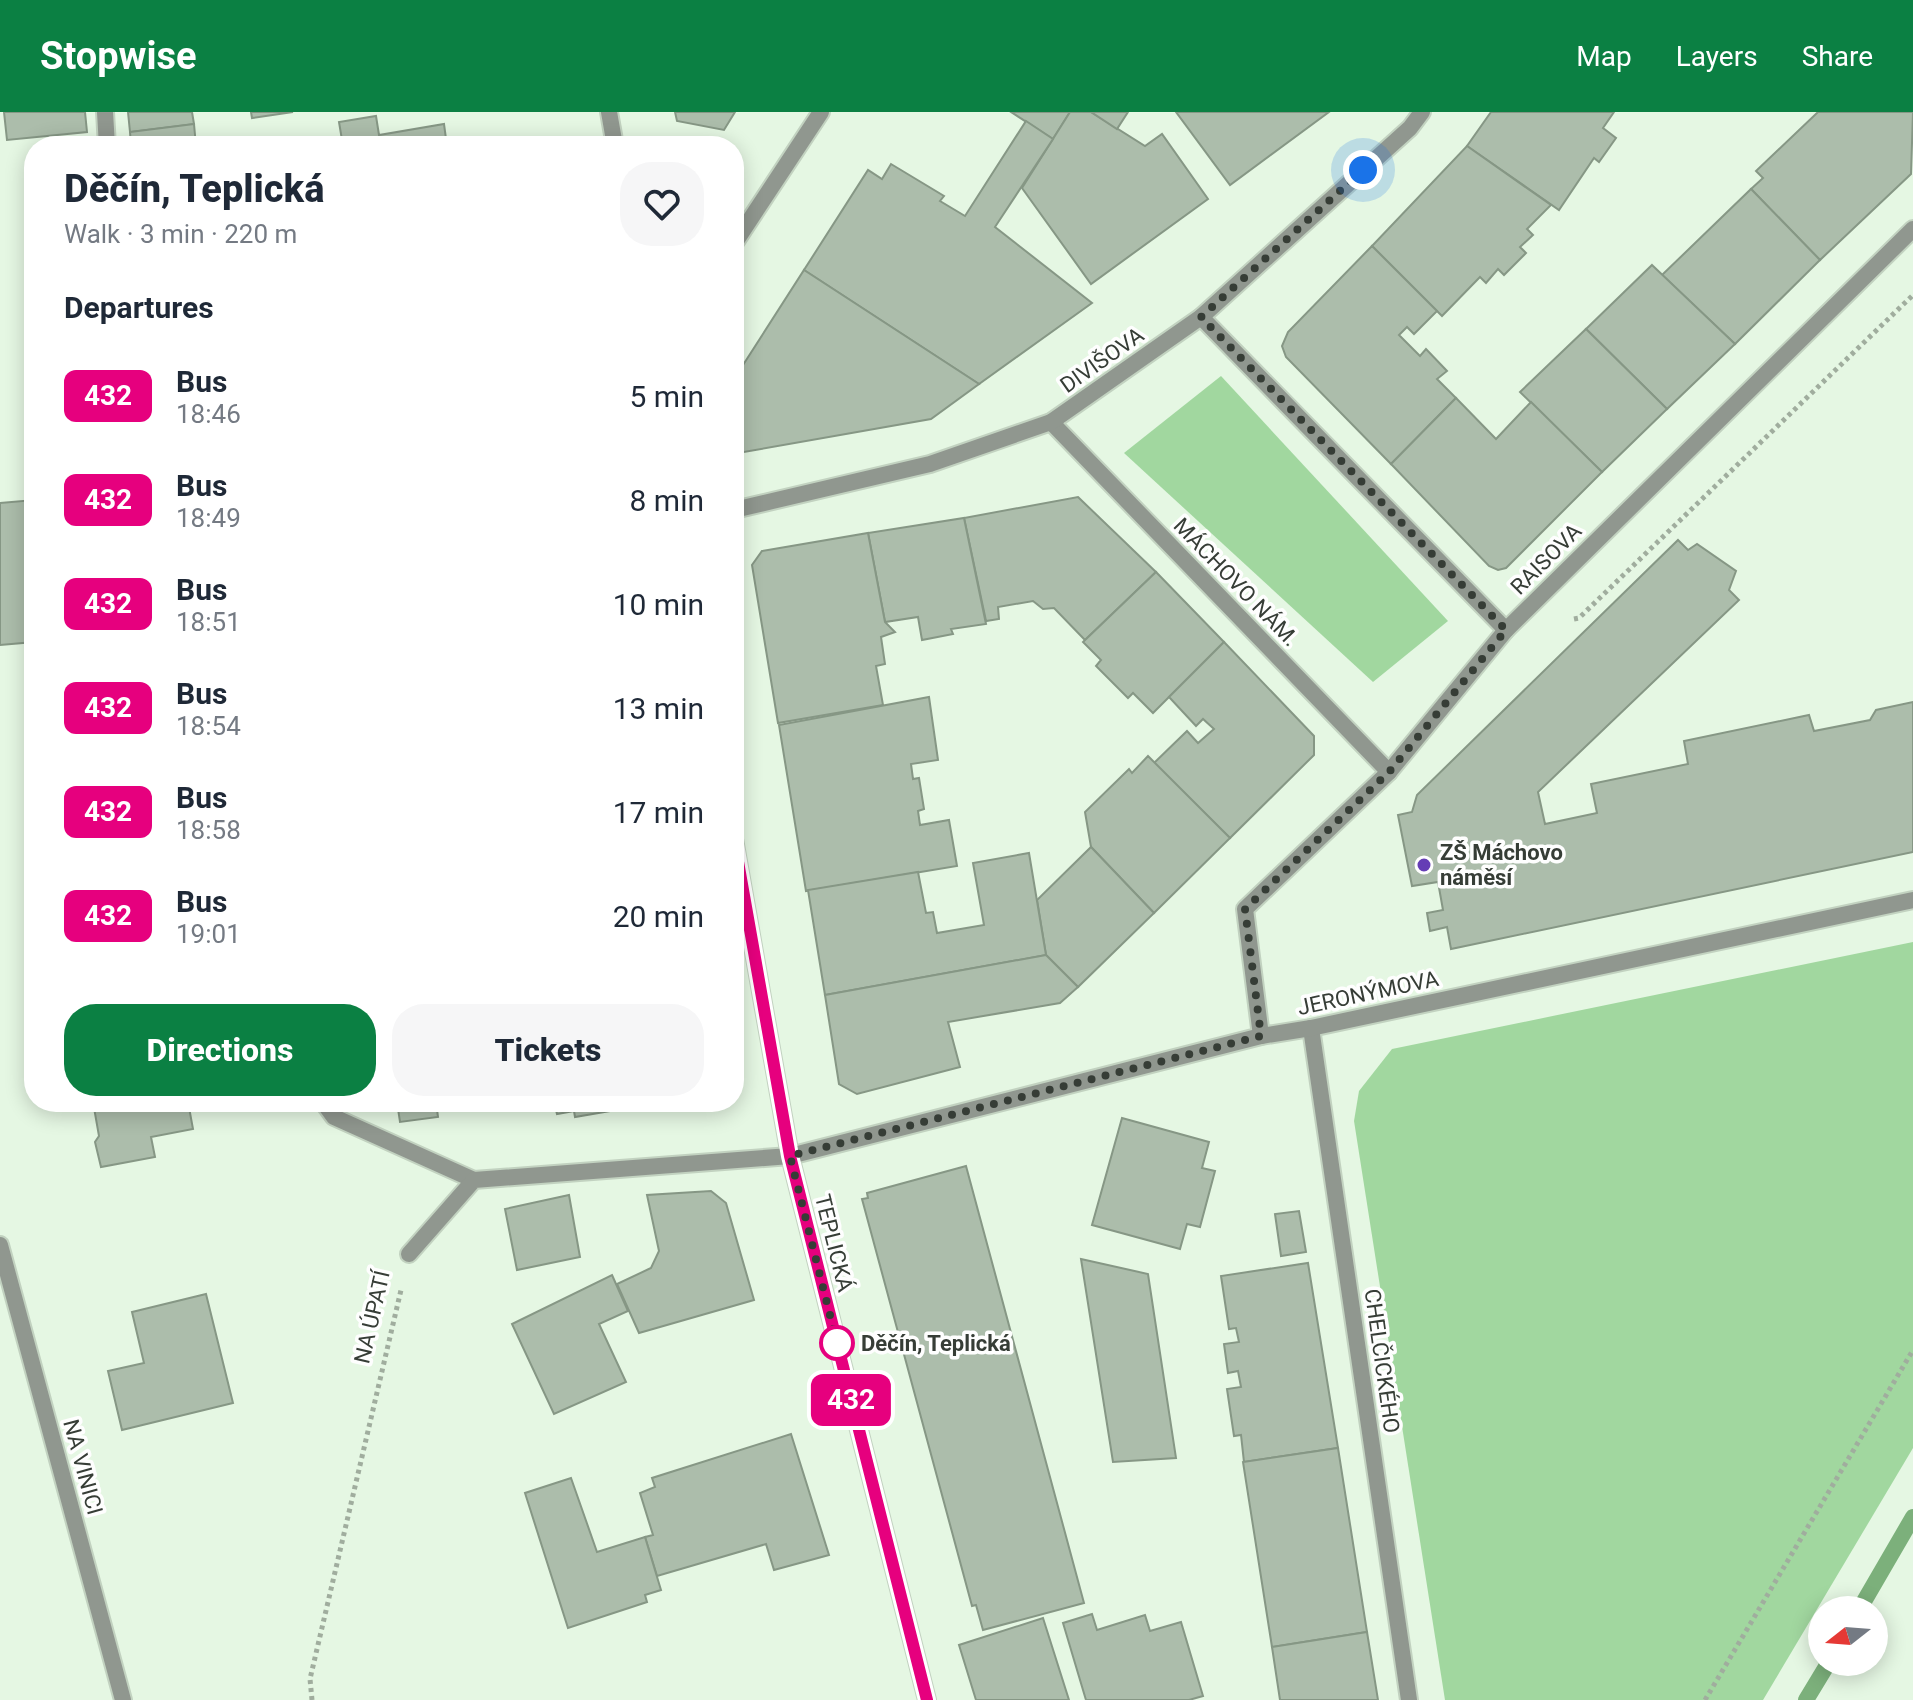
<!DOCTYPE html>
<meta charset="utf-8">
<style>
body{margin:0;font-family:Roboto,sans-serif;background:#f6f6f7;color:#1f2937;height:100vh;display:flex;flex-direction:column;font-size:30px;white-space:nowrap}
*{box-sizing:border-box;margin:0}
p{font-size:26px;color:#747a83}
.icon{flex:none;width:44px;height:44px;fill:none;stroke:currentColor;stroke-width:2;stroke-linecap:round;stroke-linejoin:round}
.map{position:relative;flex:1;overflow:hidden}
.drawer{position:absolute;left:24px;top:24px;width:720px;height:976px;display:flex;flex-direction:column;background:#fff;border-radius:32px;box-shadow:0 4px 20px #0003}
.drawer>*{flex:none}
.badge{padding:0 16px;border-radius:12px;font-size:28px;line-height:52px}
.needle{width:52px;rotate:253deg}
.tools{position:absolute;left:1808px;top:1484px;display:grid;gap:16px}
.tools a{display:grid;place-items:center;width:80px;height:80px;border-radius:50%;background:#fff;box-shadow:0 4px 20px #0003;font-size:40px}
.you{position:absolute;width:40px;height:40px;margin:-20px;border:6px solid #fff;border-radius:50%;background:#1a73e8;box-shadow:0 0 0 12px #1a73e833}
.map>.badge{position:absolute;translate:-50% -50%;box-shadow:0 0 0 4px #fff}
h2{padding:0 40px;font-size:30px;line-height:72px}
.round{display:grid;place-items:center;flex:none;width:84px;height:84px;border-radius:32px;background:#f6f6f7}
.overview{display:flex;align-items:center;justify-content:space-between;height:136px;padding:0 40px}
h1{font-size:38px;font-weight:800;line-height:60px}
.action{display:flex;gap:16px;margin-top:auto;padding:16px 40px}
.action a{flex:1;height:92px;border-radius:32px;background:#0b8043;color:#fff;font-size:32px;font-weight:800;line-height:92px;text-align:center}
.action a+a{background:#f6f6f7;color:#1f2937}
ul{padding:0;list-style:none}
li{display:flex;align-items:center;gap:24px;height:104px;padding:0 40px}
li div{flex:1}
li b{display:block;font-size:30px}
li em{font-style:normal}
li .badge{min-width:88px;font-weight:700;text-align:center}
header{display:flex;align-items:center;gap:48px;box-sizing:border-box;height:112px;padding:0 40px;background:#0b8043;color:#fff}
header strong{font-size:38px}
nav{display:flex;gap:44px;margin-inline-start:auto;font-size:28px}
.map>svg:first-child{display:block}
</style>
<header>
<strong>Stopwise</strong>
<nav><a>Map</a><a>Layers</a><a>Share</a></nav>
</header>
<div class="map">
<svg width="1913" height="1588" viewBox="0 0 1913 1588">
<rect width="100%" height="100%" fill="#e5f7e3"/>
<g fill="#a1d79f">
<path d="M1221 264 1448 509 1373 570 1124 341Z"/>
<path d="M1913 830V1336L1763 1588H1445L1354 1009 1359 979 1392 937Z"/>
</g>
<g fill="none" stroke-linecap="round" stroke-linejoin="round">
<g stroke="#7cb07b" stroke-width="16">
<path d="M1859 1498 1913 1405"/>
<path d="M1806 1588 1829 1550"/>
</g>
</g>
<g fill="#acbdab" stroke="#869785" stroke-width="2">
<path d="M4 0H85L87 20 7 28Z"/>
<path d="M128 0H192L194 12 130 20Z"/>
<path d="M251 0H293L252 6Z"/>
<path d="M675 0H735L724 18 677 9Z"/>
<path d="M1011 0H1070L1053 27Z"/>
<path d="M1070 0H1091L1145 34 1162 22 1208 87 1091 172 1022 76Z"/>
<path d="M1091 0H1128L1117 17Z"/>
<path d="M1176 0H1329L1230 73Z"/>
<path d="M1491 0H1614L1603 16 1616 26 1599 50 1594 46 1559 98 1467 34Z"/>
<path d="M1818 0H1913L1911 62 1820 148 1751 77 1763 66 1756 59Z"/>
<path d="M376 4 379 23 444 12 447 34H305L342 28 339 10Z"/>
<path d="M1026 9 1053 27 995 115 1092 191 979 272 804 158 868 58 882 67 891 52 944 84 940 89 965 104Z"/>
<path d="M194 12 196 34H131L130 20Z"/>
<path d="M1467 34 1551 93 1527 117 1533 123 1520 135 1526 141 1504 163 1498 157 1486 171 1480 165 1442 204 1372 134Z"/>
<path d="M1751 77 1820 148 1735 232 1662 163Z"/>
<path d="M1372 134 1437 199 1414 222 1407 215 1399 223 1420 244 1426 237 1447 259 1437 267 1456 286 1391 352 1286 245 1282 234 1288 220Z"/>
<path d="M1652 153 1735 232 1667 297 1586 217Z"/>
<path d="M804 158 979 272 931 307 744 340 734 333V267Z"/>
<path d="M1586 217 1667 297 1602 360 1520 280Z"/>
<path d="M1456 286 1496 327 1531 290 1602 360 1506 456 1498 458 1489 454 1391 352Z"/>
<path d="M1078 385 1156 460 1085 528 1054 496 1043 497 1033 489 998 495 999 507 986 509 964 406Z"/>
<path d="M34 388V530L0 533V391Z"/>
<path d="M964 406 986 512 951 517 953 522 922 528 918 505 885 510 868 421Z"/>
<path d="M868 421 885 510 895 520 881 525 885 552 876 554 883 593 778 611 752 453 762 439Z"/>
<path d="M1678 428 1688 438 1697 432 1736 459 1729 478 1739 488 1538 680 1545 712 1597 701 1591 672 1688 652 1684 629 1809 603 1814 619 1870 608 1876 598 1913 590V740L1451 837 1447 815 1430 819 1427 801 1443 798 1438 770 1412 774 1398 703 1412 700 1417 683Z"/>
<path d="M1156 460 1224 530 1153 601 1133 581 1128 586 1096 554 1101 548 1083 530Z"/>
<path d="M1224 530 1314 624V643L1230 726 1154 651 1187 619 1198 631 1214 617 1203 607 1196 614 1169 585Z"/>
<path d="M929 585 938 648 911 652 913 667 919 666 924 697 918 699 920 713 949 708 957 754 806 779 779 613Z"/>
<path d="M1148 644 1230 726 1154 801 1091 735 1085 700 1129 657 1132 661Z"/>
<path d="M1091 735 1154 801 1078 875 1046 843 1037 788Z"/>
<path d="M1029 741 1046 843 825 883 808 778 918 760 926 801 933 800 937 821 984 813 973 751Z"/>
<path d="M1046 843 1078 875 1060 891 948 910 960 955 857 982 839 972 825 883Z"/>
<path d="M93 990H188L193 1017 151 1025 155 1045 101 1055 95 1030 99 1024Z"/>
<path d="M397 990H436L438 1005 400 1010Z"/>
<path d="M554 990H634L620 992 622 997 575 1005 574 999 557 1002Z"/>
<path d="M1122 1006 1209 1030 1202 1056 1215 1059 1200 1115 1187 1112 1180 1137 1092 1113Z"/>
<path d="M966 1054 1084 1491 983 1518 976 1493 972 1494 862 1087 868 1086 867 1081Z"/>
<path d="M711 1079 726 1091 754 1188 639 1221 617 1172 651 1156 659 1139 647 1083Z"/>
<path d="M569 1083 580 1145 517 1158 505 1097Z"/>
<path d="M1299 1099 1306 1140 1281 1144 1275 1102Z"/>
<path d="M1081 1147 1148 1162 1176 1346 1113 1350Z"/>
<path d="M1308 1151 1338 1336 1244 1350 1241 1323 1234 1324 1227 1277 1241 1275 1238 1259 1228 1261 1224 1232 1239 1230 1236 1216 1229 1217 1221 1164Z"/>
<path d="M612 1163 628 1199 599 1212 626 1270 554 1302 512 1212Z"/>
<path d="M206 1182 233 1291 122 1318 108 1259 144 1251 132 1200Z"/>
<path d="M791 1322 829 1443 774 1458 766 1432 657 1464 645 1425 653 1423 640 1381 655 1375 652 1366Z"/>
<path d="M1338 1336 1367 1520 1272 1535 1243 1350Z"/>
<path d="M571 1366 597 1440 645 1425 661 1478 645 1483 647 1490 568 1516 525 1381Z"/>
<path d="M1092 1502 1097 1518 1145 1503 1150 1519 1181 1510 1203 1584 1189 1588H1086L1063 1511Z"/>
<path d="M1043 1506 1069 1588H976L959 1533Z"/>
<path d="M1367 1520 1378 1588H1280L1272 1535Z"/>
</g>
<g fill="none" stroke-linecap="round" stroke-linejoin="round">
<g stroke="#c2d2c0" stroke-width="20">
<g id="minor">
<path d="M105 0 107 34"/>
<path d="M609 0 615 34"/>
<path d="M734 132 821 0"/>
<path d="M1201 205 1506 518"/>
<path d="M1051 310 1389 660"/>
<path d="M734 398 930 352 1051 310 1201 205 1410 16 1422 0"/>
<path d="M734 727 790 1044 927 1588"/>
<path d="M1311 916 1409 1588"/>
<path d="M1261 924 1245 797 1389 660 1506 518 1913 117"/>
<path d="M323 990 334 1005 474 1068"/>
<path d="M0 1133 123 1588"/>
<path d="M409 1142 474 1068 790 1044 1261 924 1311 916 1913 788"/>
</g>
</g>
<g stroke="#a0ad9e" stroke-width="5" stroke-dasharray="4 4" stroke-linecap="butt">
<path d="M1574 507 1579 506 1913 183"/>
<path d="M312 1588 310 1567 401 1178"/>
<path d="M1705 1588 1913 1238"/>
</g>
<use href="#minor" stroke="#90978f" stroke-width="16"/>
</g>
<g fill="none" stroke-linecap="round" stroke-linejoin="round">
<g stroke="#fff" stroke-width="18">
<path id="line" d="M734 727 790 1044 927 1588"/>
</g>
<use href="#line" stroke="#e6007e" stroke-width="12"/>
<path stroke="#363d36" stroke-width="8" stroke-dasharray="0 14.4" d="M837 1231 790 1044 1261 924 1245 797 1389 660 1506 518 1201 205 1363 58"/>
</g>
<circle fill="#653db5" stroke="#fefefe" stroke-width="3" cx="1424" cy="753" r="8"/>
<circle fill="#fff" stroke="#e6007e" stroke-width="4" cx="837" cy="1231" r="16"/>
<g text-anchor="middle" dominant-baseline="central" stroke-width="7" stroke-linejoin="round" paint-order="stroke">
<g font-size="22" fill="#363d36" stroke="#fefefe">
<text transform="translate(1102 248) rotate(-35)">DIVIŠOVA</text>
<text transform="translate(1546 447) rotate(-45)">RAISOVA</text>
<text transform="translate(1236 470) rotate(46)">MÁCHOVO NÁM.</text>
<text transform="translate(1368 881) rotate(-12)">JERONÝMOVA</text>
<text transform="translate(834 1131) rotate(76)">TEPLICKÁ</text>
<text transform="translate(372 1205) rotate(-77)">NA ÚPATÍ</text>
<text transform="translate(1382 1249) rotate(82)">CHELČICKÉHO</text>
<text transform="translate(83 1355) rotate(75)">NA VINICI</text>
</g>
<g font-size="22" font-weight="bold" fill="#363d36" stroke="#fefefe" text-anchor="start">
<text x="1440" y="740">ZŠ Máchovo<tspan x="1440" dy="25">náměsí</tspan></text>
</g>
<g font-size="22" font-weight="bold" fill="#363d36" stroke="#fefefe" text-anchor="start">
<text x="861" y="1231">Děčín, Teplická</text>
</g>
</g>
</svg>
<div class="tools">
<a><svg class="needle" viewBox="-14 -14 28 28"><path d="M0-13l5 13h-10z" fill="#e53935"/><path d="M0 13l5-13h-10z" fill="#747a83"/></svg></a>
</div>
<div class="you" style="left:1363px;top:58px"></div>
<b class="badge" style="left:851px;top:1288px;background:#e6007e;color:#fff">432</b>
<section class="drawer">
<div class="overview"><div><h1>Děčín, Teplická</h1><p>Walk · 3 min · 220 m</p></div><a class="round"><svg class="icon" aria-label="heart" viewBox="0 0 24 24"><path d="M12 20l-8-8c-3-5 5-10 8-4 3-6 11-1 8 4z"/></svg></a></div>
<h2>Departures</h2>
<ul>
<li><span class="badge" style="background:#e6007e;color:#fff">432</span><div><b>Bus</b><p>18:46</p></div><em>5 min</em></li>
<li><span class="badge" style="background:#e6007e;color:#fff">432</span><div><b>Bus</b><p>18:49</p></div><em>8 min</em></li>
<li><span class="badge" style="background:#e6007e;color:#fff">432</span><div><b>Bus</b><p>18:51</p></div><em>10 min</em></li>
<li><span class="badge" style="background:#e6007e;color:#fff">432</span><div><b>Bus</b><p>18:54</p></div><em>13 min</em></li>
<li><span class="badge" style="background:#e6007e;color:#fff">432</span><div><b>Bus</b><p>18:58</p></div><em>17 min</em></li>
<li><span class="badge" style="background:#e6007e;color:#fff">432</span><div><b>Bus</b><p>19:01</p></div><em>20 min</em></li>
</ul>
<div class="action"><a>Directions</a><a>Tickets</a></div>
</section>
</div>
